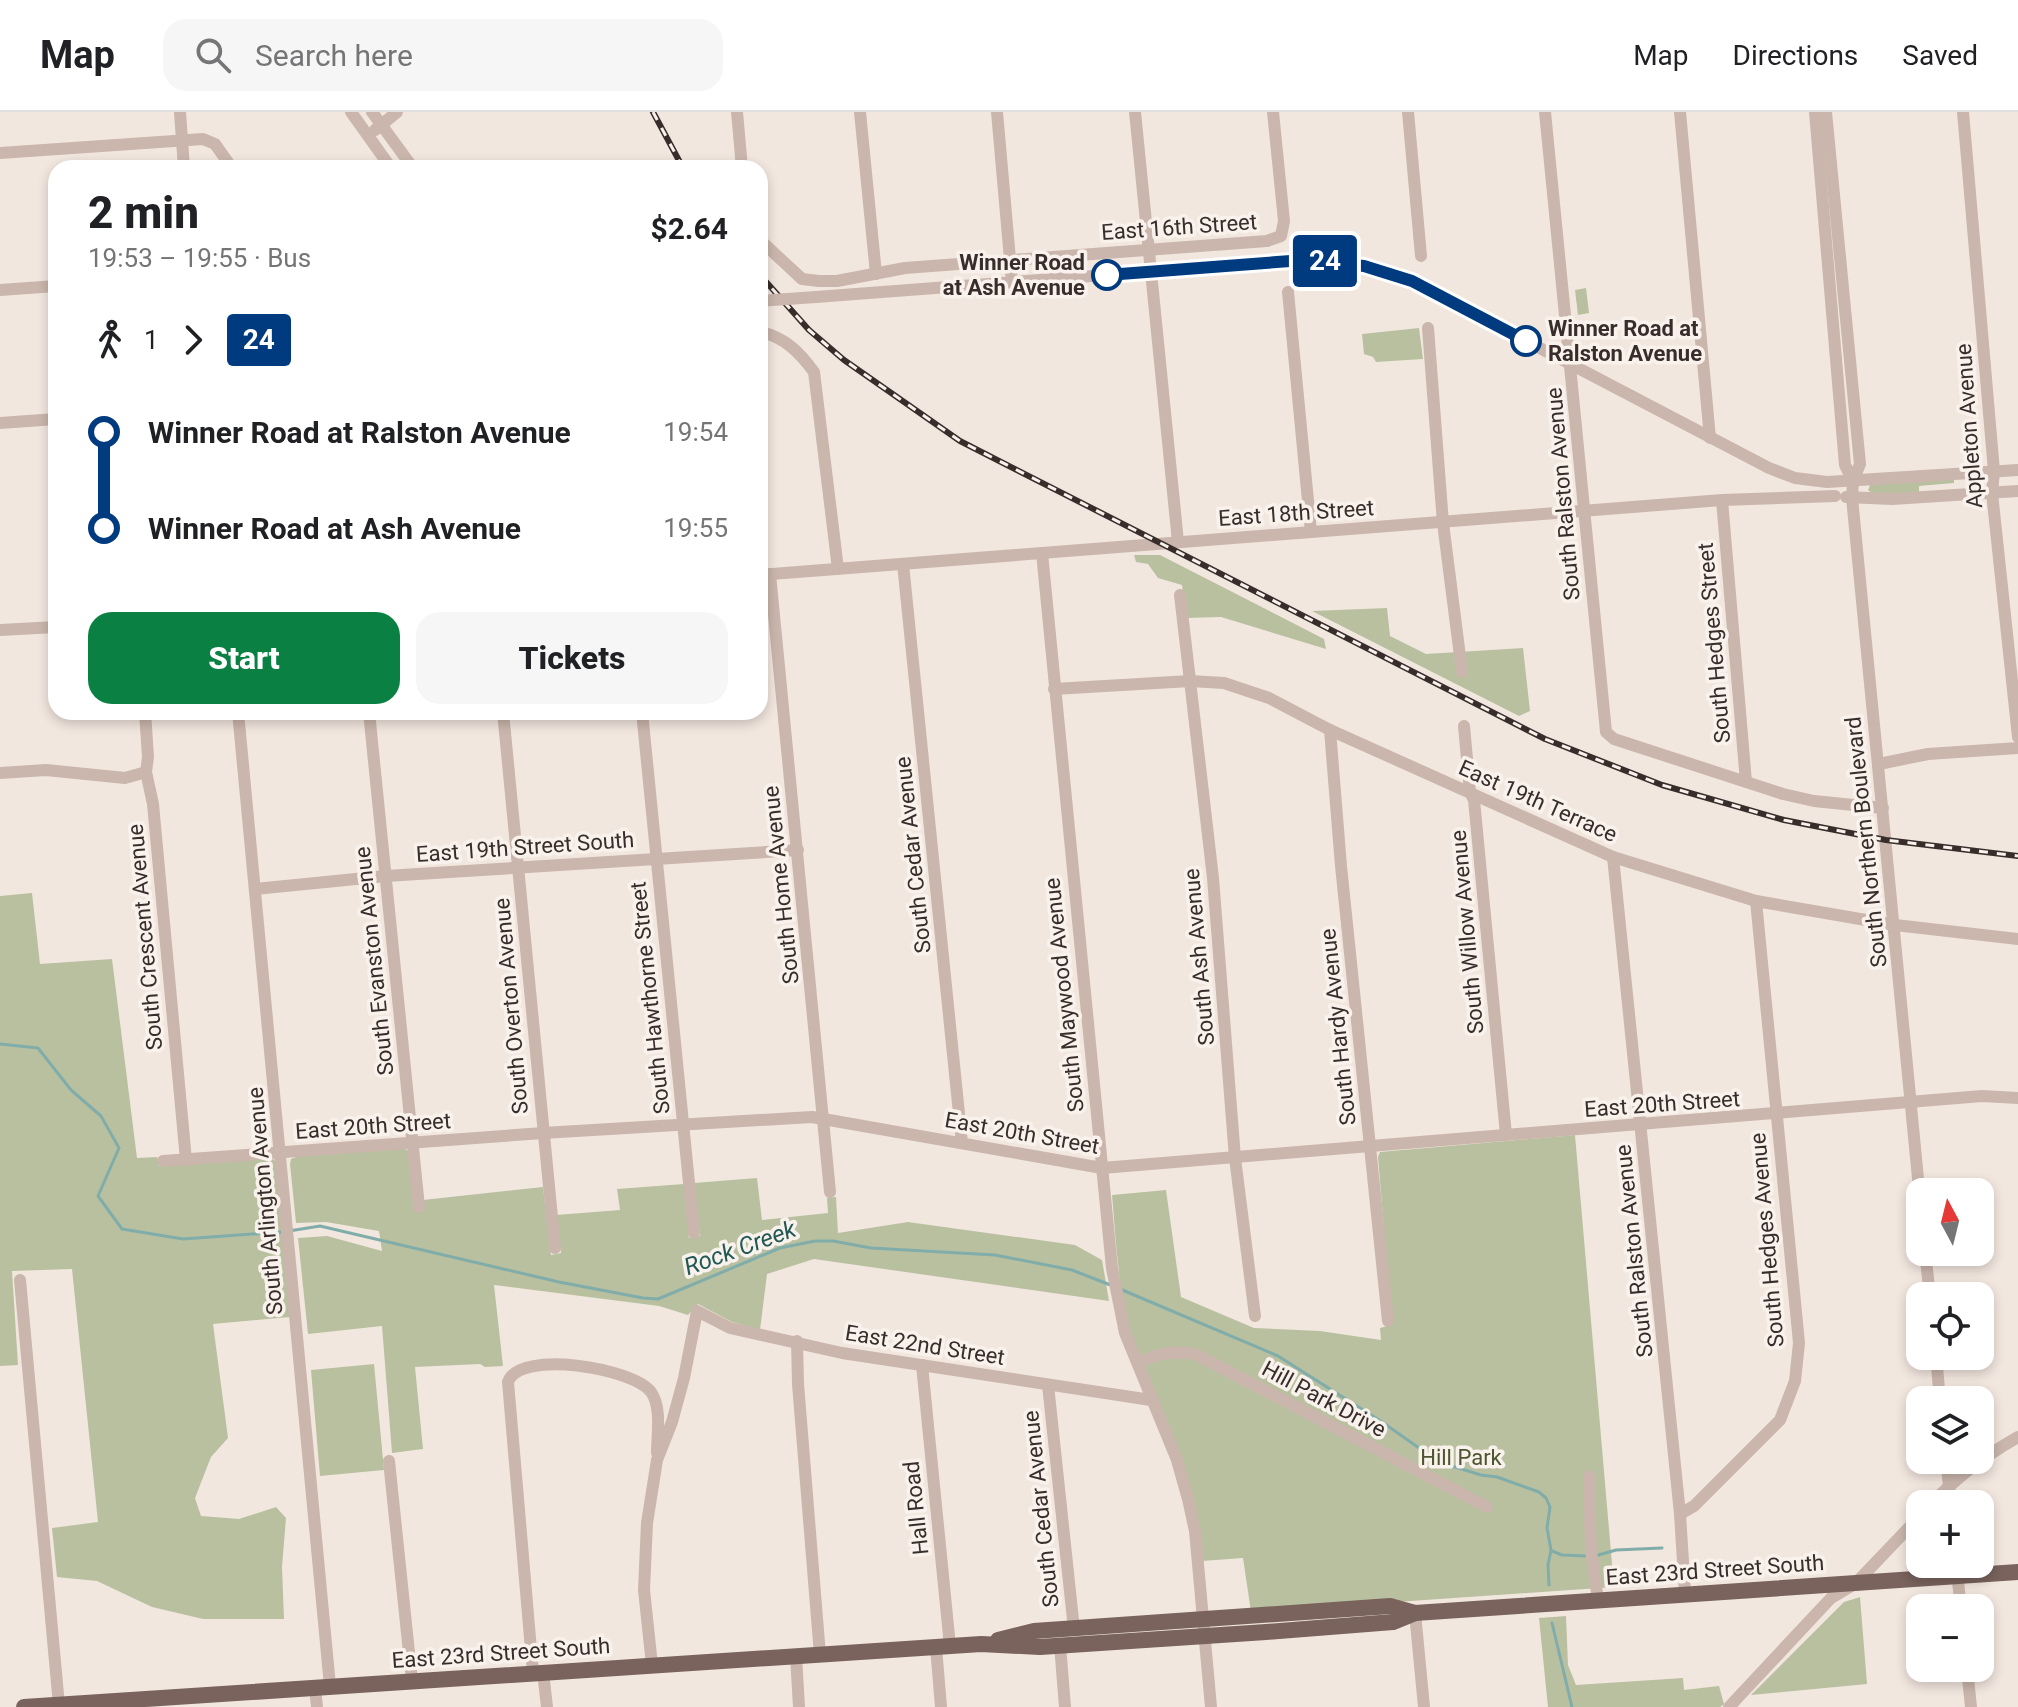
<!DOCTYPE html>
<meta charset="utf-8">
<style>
body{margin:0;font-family:Roboto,sans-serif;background:#f6f6f6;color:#202124;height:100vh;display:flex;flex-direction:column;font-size:30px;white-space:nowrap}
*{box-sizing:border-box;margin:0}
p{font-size:26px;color:#757577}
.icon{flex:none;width:44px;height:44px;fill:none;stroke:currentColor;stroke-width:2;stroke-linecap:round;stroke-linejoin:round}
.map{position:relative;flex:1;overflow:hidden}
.side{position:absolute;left:48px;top:48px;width:720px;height:560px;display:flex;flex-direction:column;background:#fff;border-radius:24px;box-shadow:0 4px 12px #0003}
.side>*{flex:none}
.badge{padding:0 16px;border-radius:6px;font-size:28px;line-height:52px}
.needle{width:52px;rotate:353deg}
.tools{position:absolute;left:1906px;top:1066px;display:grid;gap:16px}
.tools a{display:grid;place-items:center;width:88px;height:88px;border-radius:16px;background:#fff;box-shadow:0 4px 12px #0003;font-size:40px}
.map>.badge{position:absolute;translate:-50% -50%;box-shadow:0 0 0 4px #fff}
.legs{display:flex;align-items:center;gap:12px;height:88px;padding:0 40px;font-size:26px}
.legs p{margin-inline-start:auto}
.summary{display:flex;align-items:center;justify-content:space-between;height:136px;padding:0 40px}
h1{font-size:44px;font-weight:800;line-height:60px}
.cta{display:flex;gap:16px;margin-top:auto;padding:16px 40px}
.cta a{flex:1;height:92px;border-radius:24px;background:#0b8043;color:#fff;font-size:32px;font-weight:800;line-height:92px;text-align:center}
.cta a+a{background:#f6f6f6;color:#202124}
ul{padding:0 40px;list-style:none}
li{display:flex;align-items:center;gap:28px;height:96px;font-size:30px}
li i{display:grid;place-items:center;width:12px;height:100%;margin:0 10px;background:currentColor}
li i::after{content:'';width:20px;height:20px;margin:-10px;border:6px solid;border-radius:50%;background:#fff}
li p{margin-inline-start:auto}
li:first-child i{background:linear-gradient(#0000 50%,currentColor 0)}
li:last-child i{background:linear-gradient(currentColor 50%,#0000 0)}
header{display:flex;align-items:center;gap:48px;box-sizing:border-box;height:112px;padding:0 40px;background:#fff;border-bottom:2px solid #e0e0e0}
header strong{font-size:38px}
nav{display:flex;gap:44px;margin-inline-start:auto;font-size:28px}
.search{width:560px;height:72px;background:#f6f6f6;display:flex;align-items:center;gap:20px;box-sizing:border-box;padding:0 28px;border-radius:24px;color:#757577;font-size:30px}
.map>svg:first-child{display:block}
</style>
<header>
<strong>Map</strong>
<div class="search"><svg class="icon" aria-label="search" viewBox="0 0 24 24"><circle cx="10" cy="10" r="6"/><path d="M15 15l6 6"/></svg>Search here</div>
<nav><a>Map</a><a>Directions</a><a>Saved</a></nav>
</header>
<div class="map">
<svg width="2018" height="1595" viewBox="0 0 2018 1595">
<rect width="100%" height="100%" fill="#f2e7df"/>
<g fill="#b9c0a0">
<path d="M1586 176 1589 201 1578 203 1575 178Z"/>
<path d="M1419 216 1423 247 1376 250 1373 245 1364 242 1362 222Z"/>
<path d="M1954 366V371L1919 374V381H1872L1868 378 1870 373Z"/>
<path d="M1134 443H1160L1324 527 1326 537 1221 505 1186 506 1182 473 1158 466 1148 452 1136 450Z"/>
<path d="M1387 496 1390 524 1426 542 1523 536 1530 599 1519 604 1312 499Z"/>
<path d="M32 781 40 852 112 847 137 1046 157 1045 159 1054 270 1045 276 1050 290 1205 213 1212 228 1326 211 1345 195 1386 201 1404 239 1407 276 1395 286 1406 282 1455 284 1507H203L152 1495 97 1469 57 1465 52 1416 98 1410 72 1157 12 1159 18 1253 0 1254V784Z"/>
<path d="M1575 1023 1614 1475 1251 1500 1243 1446 1202 1449C1191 1371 1155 1298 1131 1222 1118 1178 1116 1129 1112 1083L1166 1078 1181 1185 1254 1216 1320 1219 1381 1228 1380 1216 1392 1213 1378 1045 1380 1040Z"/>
<path d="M404 1036 409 1040 417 1100 424 1099 423 1088 543 1075 551 1143 561 1141 556 1103 620 1098 617 1077 684 1072 689 1126 700 1124 694 1071 757 1066 762 1108 828 1101 827 1086 836 1085 838 1121 908 1110 1075 1133 1102 1148 1109 1189 814 1147 767 1162 760 1218 732 1210 698 1192 688 1203 659 1194 494 1173 503 1254 485 1255 480 1252 415 1255 423 1337 392 1341 382 1214 308 1222 298 1126 327 1124 382 1139 379 1119 326 1110 296 1111 290 1052 291 1047 299 1044Z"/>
<path d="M374 1252 384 1358 320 1364 311 1258Z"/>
<path d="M1860 1485 1867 1572 1751 1583 1844 1490Z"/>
<path d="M1566 1504 1568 1553 1576 1573 1683 1566 1684 1578 1719 1574 1724 1592 1720 1595H1548L1539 1506Z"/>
</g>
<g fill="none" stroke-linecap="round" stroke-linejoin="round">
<g stroke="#80adaa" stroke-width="3">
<path d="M0 932 38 936 71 978 101 1004 119 1036 98 1084 122 1117 183 1127 282 1120"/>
<path d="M289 1119 320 1114 559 1170 643 1186 658 1187 780 1136 815 1129H833L871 1136 995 1143 1072 1158 1113 1174"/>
<path d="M1120 1177 1278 1244 1382 1310 1439 1350 1481 1363 1497 1365 1539 1380 1546 1386 1550 1395 1547 1416 1551 1438 1548 1453 1549 1473"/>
<path d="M1552 1439 1562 1443 1587 1444"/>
<path d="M1595 1444 1616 1438 1662 1436"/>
<path d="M1552 1511 1572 1595"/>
</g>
<g stroke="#cab6ac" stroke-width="12">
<path d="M180 0 184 56"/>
<path d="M351 0 391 56"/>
<path d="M372 0 413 56"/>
<path d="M737 0 742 56"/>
<path d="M860 0 876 162"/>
<path d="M997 0 1012 170"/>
<path d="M1135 0 1178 430"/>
<path d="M1408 0 1421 144"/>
<path d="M1545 0 1606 620 1614 627 1783 682 1814 689 1883 696"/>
<path d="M1680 0 1710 326"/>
<path d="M1815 0 1845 353 1853 369"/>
<path d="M1826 0 1860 352 1853 369 1852 386 1920 1087"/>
<path d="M1963 0 1994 359 1992 381 2018 625"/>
<path d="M375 18 397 0"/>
<path d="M0 41 203 27 215 32 232 56"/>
<path d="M760 128 802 167 819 169H837L905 156 1267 129 1281 124 1284 109 1273 0"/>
<path d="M0 178 56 174"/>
<path d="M1288 180 1311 420"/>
<path d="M816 185 1304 148C1342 150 1376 158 1412 169L1769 356 1795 366 1827 370 2018 358"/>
<path d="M1428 216 1443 411 1462 560"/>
<path d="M760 220C785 225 800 241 814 260L838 457"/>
<path d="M0 311 56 307"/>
<path d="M1846 385 1892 387 2018 379"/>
<path d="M1722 388 1746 670"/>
<path d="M1042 441 1112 1156 1125 1221 1177 1348 1188 1387 1195 1419 1211 1595"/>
<path d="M903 452 962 1031"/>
<path d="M770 462 830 1080"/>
<path d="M760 463 1722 388 1835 384"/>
<path d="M1180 483 1213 766 1235 1046 1255 1204"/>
<path d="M0 518 56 515"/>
<path d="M1054 577 1190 569 1224 571 1269 586 1330 618 1613 745 1756 789 1895 813 2018 827"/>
<path d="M145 600 148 645 146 660 153 692 186 1048"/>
<path d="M238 600 330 1574"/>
<path d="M369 600 419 1095"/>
<path d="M503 600 555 1136"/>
<path d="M642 600 694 1121"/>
<path d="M1464 614 1470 680 1474 688 1506 1023"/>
<path d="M1330 618 1341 754 1388 1209"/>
<path d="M1879 652 1928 642 2018 636"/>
<path d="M0 661 46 658 125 666 146 660"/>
<path d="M1613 745 1680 1402 1685 1481"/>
<path d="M255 777 386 764 798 738"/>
<path d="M163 1049 543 1021 812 1005 1102 1056 1982 984 2018 986"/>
<path d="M1925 1140 1930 1184"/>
<path d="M20 1168 59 1593"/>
<path d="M797 1229 798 1272 820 1543"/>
<path d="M1936 1244 1940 1288"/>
<path d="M1138 1251C1158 1241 1172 1239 1195 1242L1487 1395"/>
<path d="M922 1253 950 1534"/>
<path d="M1048 1273 1074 1517"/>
<path d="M1946 1348 1951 1392"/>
<path d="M389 1349 412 1569"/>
<path d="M1589 1364 1591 1439 1598 1488"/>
<path d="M1931 1392C1956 1366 1986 1343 2018 1325"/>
<path d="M1680 1402 1694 1394 1780 1308 1795 1269 1799 1231 1756 789"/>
<path d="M1956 1452 1961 1496"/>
<path d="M1415 1501 1424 1595"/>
<path d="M1060 1533 1065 1595"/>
<path d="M936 1535 941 1595"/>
<path d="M796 1544 799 1595"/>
<path d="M652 1553 644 1478 647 1411 657 1348 672 1310 684 1266 697 1199 730 1216 842 1241 1151 1288"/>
<path d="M1967 1556 1971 1595"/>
<path d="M543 1560 547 1595"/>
<path d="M533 1561 508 1270C519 1237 633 1256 651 1280 662 1295 657 1323 657 1341"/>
<path d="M315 1575 317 1595"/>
<path d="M1729 1595 1831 1486 1856 1471 1920 1404"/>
</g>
<g stroke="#79635c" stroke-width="16">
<path d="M998 1528 1034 1519 1390 1494 1415 1501 2018 1460"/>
<path d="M24 1595 936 1535 981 1532 1040 1535 1266 1520 1393 1510 1415 1501"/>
</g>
<g stroke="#382d2a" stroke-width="6">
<g id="rail">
<path d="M653 0 683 56"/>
<path d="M760 163 809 218 844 248 960 329 1545 627 1662 673 1784 708 1886 728 2018 744"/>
</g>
</g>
<use href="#rail" stroke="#f9f2ec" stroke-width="3" stroke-dasharray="9" stroke-linecap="butt"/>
<path stroke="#cab6ac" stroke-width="12" d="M760 189 816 185"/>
</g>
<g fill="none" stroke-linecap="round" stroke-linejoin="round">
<g stroke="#fff" stroke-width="18">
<path id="line-1" d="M1107 163 1304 148 1364 154 1412 169 1526 229"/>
</g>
<use href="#line-1" stroke="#003b80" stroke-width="12"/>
</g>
<g fill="#fff" stroke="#003b80" stroke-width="4">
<circle cx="1107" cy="163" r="14"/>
<circle cx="1526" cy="229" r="14"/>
</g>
<g text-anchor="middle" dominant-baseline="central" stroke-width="7" stroke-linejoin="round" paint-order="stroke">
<g font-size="22" fill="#382d2a" stroke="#f9f2ec">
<text transform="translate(1179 115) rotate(-4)">East 16th Street</text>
<text transform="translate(1969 314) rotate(-94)">Appleton Avenue</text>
<text transform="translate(1563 382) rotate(-95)">South Ralston Avenue</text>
<text transform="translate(1296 401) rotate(-4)">East 18th Street</text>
<text transform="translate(1714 531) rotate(-95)">South Hedges Street</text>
<text transform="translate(1538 689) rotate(24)">East 19th Terrace</text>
<text transform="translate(1866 730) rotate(-96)">South Northern Boulevard</text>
<text transform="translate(525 735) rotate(-4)">East 19th Street South</text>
<text transform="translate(913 743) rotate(-96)">South Cedar Avenue</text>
<text transform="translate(781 773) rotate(-96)">South Home Avenue</text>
<text transform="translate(1467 820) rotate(-95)">South Willow Avenue</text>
<text transform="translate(145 825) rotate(-95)">South Crescent Avenue</text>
<text transform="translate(1199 845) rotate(-95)">South Ash Avenue</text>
<text transform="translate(374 849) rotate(-96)">South Evanston Avenue</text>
<text transform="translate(1064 883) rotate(-96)">South Maywood Avenue</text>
<text transform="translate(650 886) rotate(-96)">South Hawthorne Street</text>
<text transform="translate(511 894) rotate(-95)">South Overton Avenue</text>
<text transform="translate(1338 915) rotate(-96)">South Hardy Avenue</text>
<text transform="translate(1662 992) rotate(-4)">East 20th Street</text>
<text transform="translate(373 1014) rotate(-4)">East 20th Street</text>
<text transform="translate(1022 1021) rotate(10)">East 20th Street</text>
<text transform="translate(265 1089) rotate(-95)">South Arlington Avenue</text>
<text transform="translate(1767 1128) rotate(-95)">South Hedges Avenue</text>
<text transform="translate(1634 1139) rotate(-96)">South Ralston Avenue</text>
<text transform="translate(925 1233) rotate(9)">East 22nd Street</text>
<text transform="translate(1324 1287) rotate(28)">Hill Park Drive</text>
<text transform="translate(916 1396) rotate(-96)">Hall Road</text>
<text transform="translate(1041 1397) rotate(-96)">South Cedar Avenue</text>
<text transform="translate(1715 1458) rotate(-4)">East 23rd Street South</text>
<text transform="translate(501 1541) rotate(-4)">East 23rd Street South</text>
</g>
<g font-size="22" font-weight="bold" fill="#382d2a" stroke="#f9f2ec" text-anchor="end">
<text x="1085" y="150">Winner Road<tspan x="1085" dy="25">at Ash Avenue</tspan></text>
<text x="1548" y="216" text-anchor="start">Winner Road at<tspan x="1548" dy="25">Ralston Avenue</tspan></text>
</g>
<g font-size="22" fill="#4c552f" stroke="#f9f2ec">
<text x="1461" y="1345">Hill Park</text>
</g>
<g font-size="24" font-style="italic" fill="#225855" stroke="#f9f2ec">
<text transform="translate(740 1136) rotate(-20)">Rock Creek</text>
</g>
</g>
</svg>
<div class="tools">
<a><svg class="needle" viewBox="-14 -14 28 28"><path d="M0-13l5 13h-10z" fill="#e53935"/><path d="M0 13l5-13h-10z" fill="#757577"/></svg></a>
<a><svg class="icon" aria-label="locate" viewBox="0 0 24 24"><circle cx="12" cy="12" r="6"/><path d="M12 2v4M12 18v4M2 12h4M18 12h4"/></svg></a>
<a><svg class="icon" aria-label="layers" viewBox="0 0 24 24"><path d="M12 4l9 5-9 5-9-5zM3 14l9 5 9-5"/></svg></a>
<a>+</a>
<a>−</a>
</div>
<b class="badge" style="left:1325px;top:149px;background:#003b80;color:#fff">24</b>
<section class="side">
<div class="summary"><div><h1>2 min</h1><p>19:53 – 19:55 · Bus</p></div><b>$2.64</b></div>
<div class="legs"><svg class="icon" aria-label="walk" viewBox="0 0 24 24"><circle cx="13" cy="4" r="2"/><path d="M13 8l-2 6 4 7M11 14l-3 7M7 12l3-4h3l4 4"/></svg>1<svg class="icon" aria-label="forward" viewBox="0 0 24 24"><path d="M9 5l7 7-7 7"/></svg><b class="badge" style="background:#003b80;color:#fff">24</b></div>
<ul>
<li><i style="color:#003b80"></i><b>Winner Road at Ralston Avenue</b><p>19:54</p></li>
<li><i style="color:#003b80"></i><b>Winner Road at Ash Avenue</b><p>19:55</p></li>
</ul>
<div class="cta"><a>Start</a><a>Tickets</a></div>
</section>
</div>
